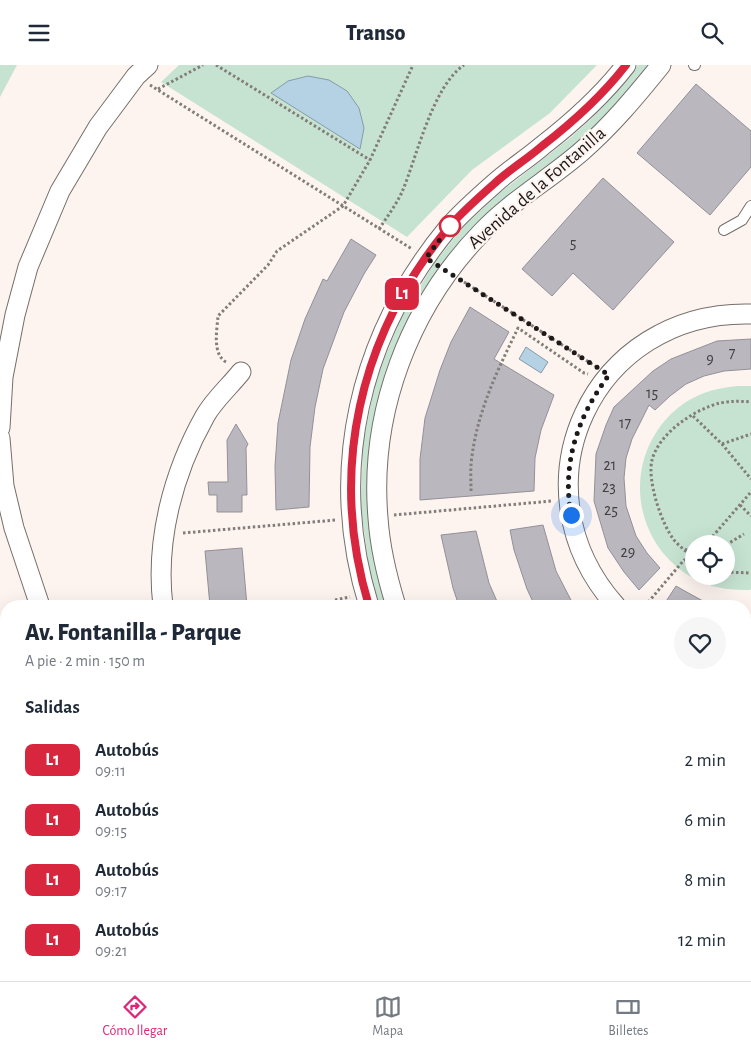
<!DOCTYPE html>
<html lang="es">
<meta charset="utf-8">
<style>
body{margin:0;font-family:"Alegreya Sans",sans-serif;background:#f6f6f7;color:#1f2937;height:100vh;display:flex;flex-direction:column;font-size:19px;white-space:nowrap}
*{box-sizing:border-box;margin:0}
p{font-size:16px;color:#747a83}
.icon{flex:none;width:28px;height:28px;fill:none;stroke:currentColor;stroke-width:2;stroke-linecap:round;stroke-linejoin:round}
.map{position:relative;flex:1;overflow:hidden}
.details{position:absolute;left:0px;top:535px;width:751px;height:381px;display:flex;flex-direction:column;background:#fff;border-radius:20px 20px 0 0;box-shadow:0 5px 20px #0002}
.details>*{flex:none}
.badge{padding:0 10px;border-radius:8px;font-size:18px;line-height:32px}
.fabs{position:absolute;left:685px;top:470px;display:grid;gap:10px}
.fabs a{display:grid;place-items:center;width:50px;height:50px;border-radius:50%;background:#fff;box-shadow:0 5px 20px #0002;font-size:25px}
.you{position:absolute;width:25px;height:25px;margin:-12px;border:4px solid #fff;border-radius:50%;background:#1a73e8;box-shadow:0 0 0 8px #1a73e833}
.map>.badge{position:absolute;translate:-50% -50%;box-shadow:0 0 0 2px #fff}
h2{padding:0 25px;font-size:19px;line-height:45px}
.round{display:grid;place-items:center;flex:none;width:52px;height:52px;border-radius:26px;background:#f6f6f7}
.overview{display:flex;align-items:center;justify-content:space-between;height:85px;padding:0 25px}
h1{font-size:24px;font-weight:800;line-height:38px}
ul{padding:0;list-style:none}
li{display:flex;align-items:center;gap:15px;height:60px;padding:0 25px}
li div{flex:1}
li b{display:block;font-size:19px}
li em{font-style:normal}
li .badge{min-width:55px;font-weight:700;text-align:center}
header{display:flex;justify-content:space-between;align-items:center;height:65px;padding:0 25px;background:#fff;font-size:22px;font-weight:800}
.dock{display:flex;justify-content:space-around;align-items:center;height:70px;border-top:1px solid #e0e1e3;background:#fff;font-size:14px;color:#747a83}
.dock a{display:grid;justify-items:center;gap:2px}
.dock .on{color:#db2777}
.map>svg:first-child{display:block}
</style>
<header><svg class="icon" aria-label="menu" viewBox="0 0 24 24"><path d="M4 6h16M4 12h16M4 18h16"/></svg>Transo<svg class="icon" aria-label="search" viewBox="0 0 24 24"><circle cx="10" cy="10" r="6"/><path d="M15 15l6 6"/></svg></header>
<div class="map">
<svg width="751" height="916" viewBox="0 0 751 916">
<rect width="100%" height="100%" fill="#fdf4f0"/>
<g fill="#c6e3d2" fill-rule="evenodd">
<path d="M0 0H17L0 32Z"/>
<path d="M179 0H597L550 48 472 105 407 172 161 17Z"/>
<path d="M638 0H649C626 28 602 57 574 80 539 109 500 134 469 167 408 233 372 322 369 411 369 422 367 434 369 445 372 478 378 510 389 541H380L370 509 361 444 363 378 376 314 401 253 435 197 463 162 497 130 570 73 590 55 621 22Z"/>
<path d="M737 321H751V524L750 525C733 525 717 524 701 517 643 491 622 419 657 366 668 349 685 335 704 328 715 324 726 322 737 321ZM694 479H726V511H694Z"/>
<path d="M0 666 6 672V910H242L248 916H0Z"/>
</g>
<g fill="#b5d2e5" stroke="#879aa8">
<path d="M308 11 329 15 347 26 359 43 364 63 360 84 271 28 288 16Z"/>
<path d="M526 282 548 297 541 308 519 294Z"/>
</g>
<g fill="#bab7be" stroke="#939098">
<path d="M696 19 751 66V102L710 150 637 88Z"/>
<path d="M603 113 674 177 613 245 573 208 552 231 522 204Z"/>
<path d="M351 174 376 190 364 209 344 247 323 304 315 342 310 382 309 442 276 445 275 401 278 358 291 295 305 254 323 214 327 216Z"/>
<path d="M470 242 509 267 494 294 554 330 541 365 535 393 534 426 420 435V394L425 353 440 305 451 277Z"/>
<path d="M751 274V304L724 306 704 311 686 319 670 331 655 345 649 340 632 374 626 393 624 413 626 441 636 471 647 488 660 503 639 525 624 507 608 483 594 436 596 389 606 360 614 342 653 306 671 294 717 276Z"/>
<path d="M236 359 248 379 246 383 247 430H242V447H217V430H209L208 417H228L227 375Z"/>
<path d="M543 460 556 506 574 541H535L527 524 514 485 510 465Z"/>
<path d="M476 466 489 518 499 541H459L453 523 441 470Z"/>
<path d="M242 483 247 541H210L205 486Z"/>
<path d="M676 521 683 525 712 541H663Z"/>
</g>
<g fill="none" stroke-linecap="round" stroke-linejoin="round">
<g stroke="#756e6a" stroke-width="12">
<g id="lane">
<path d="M694 0H695"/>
<path d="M724 165 742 155 751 141"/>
</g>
</g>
<g stroke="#756e6a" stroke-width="21">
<g id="street">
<path d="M0 363 3 312 15 250 28 202 60 126 98 62 136 11 148 0"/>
<path d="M0 373 4 421 14 463 40 541"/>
<path d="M163 541C155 476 173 408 205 351 214 335 230 321 241 307"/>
<path d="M369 541C327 406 359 271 448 163 462 147 479 132 495 118 509 105 527 94 542 81 573 57 602 31 626 0"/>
<path d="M396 541C387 512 380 483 378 453 369 348 409 242 482 167 511 136 550 114 582 86 611 61 636 31 661 0"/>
<path d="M616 541C510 422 592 245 751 249"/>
<path d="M745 596 751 595"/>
<path d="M745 788H751"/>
<path d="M745 814 751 813"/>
<path d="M370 910 382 916"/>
<path d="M398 910 406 916"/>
</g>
</g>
<g stroke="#827d7a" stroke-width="3" stroke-dasharray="2.5 2.5" stroke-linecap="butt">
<path d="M216 0 370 95"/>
<path d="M150 20 412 184"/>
<path d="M158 24 203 0"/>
<path d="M379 164C387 152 396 140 402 127 417 92 432 22 464 0"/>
<path d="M464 217 595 301"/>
<path d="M226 297C212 289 217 265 218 251L268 200 277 186 343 141 370 95 413 0"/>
<path d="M693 351 722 379 751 414"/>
<path d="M722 379 751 369"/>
<path d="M471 426C471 415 470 403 472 391 478 345 498 304 518 263L584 308 588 309"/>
<path d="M740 440 751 451"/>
<path d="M394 450 552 436"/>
<path d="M183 468 336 455"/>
<path d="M706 479 751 427"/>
<path d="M726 480 744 469"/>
<path d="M685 485 694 483"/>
<path d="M694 493C687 487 680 482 674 475 661 458 647 415 652 395 659 368 695 344 720 338 731 336 741 336 751 337"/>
<path d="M726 507 751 508"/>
<path d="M335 535 350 532"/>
<path d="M645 541 684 495H694"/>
</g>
<use href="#lane" stroke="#fff" stroke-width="10"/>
<use href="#street" stroke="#fff" stroke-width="19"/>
<g stroke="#807b78" stroke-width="5.5">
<g id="rail">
<path d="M0 784 6 791"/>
<path d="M0 799 6 806"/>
<path d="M99 910 104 916"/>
<path d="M113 910 119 916"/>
</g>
</g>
<use href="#rail" stroke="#fdf4f0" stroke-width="4" stroke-dasharray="11" stroke-linecap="butt"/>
</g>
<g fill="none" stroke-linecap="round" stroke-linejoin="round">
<g stroke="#fff" stroke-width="11">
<path id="line" d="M369 541C328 406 359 271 448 163 462 147 479 132 495 118 509 105 527 94 542 81 573 57 602 31 626 0"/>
</g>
<use href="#line" stroke="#d7263d" stroke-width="8"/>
<path stroke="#1c1918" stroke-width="5" stroke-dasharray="0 9" d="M450 161 426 193 609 310C577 352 562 399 571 450"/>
</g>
<circle fill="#fff" stroke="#d7263d" stroke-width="2.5" cx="450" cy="161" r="10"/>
<g text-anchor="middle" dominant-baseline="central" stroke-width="4.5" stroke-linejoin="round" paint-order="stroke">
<g font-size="16" fill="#444042">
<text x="573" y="178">5</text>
<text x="732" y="288">7</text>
<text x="710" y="294">9</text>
<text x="652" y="328">15</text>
<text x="625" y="358">17</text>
<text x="610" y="400">21</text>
<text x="609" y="422">23</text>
<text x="611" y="445">25</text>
<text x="628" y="487">29</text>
</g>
<g font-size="19" fill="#1c1918" stroke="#fdf4f0">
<text transform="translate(537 123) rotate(-41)">Avenida de la Fontanilla</text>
</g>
</g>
</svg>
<div class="fabs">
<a><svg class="icon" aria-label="locate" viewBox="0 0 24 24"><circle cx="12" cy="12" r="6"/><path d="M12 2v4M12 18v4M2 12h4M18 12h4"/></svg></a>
</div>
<div class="you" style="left:571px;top:450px"></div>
<b class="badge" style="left:402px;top:229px;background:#d7263d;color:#fff">L1</b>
<section class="details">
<div class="overview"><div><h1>Av. Fontanilla - Parque</h1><p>A pie · 2 min · 150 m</p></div><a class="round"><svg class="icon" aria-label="heart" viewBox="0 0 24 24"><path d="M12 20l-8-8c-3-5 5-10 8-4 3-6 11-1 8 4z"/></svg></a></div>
<h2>Salidas</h2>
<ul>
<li><span class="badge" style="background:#d7263d;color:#fff">L1</span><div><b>Autobús</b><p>09:11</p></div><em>2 min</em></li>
<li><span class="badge" style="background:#d7263d;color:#fff">L1</span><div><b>Autobús</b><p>09:15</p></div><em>6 min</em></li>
<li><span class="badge" style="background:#d7263d;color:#fff">L1</span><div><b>Autobús</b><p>09:17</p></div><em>8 min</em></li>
<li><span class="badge" style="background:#d7263d;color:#fff">L1</span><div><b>Autobús</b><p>09:21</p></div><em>12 min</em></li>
</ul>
</section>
</div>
<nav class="dock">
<a class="on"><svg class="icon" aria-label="directions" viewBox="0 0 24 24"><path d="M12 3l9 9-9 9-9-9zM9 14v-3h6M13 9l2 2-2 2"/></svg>Cómo llegar</a>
<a><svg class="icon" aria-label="map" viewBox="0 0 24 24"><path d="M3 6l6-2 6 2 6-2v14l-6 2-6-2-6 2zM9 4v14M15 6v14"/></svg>Mapa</a>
<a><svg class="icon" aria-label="tickets" viewBox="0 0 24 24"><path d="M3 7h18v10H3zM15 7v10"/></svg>Billetes</a>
</nav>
